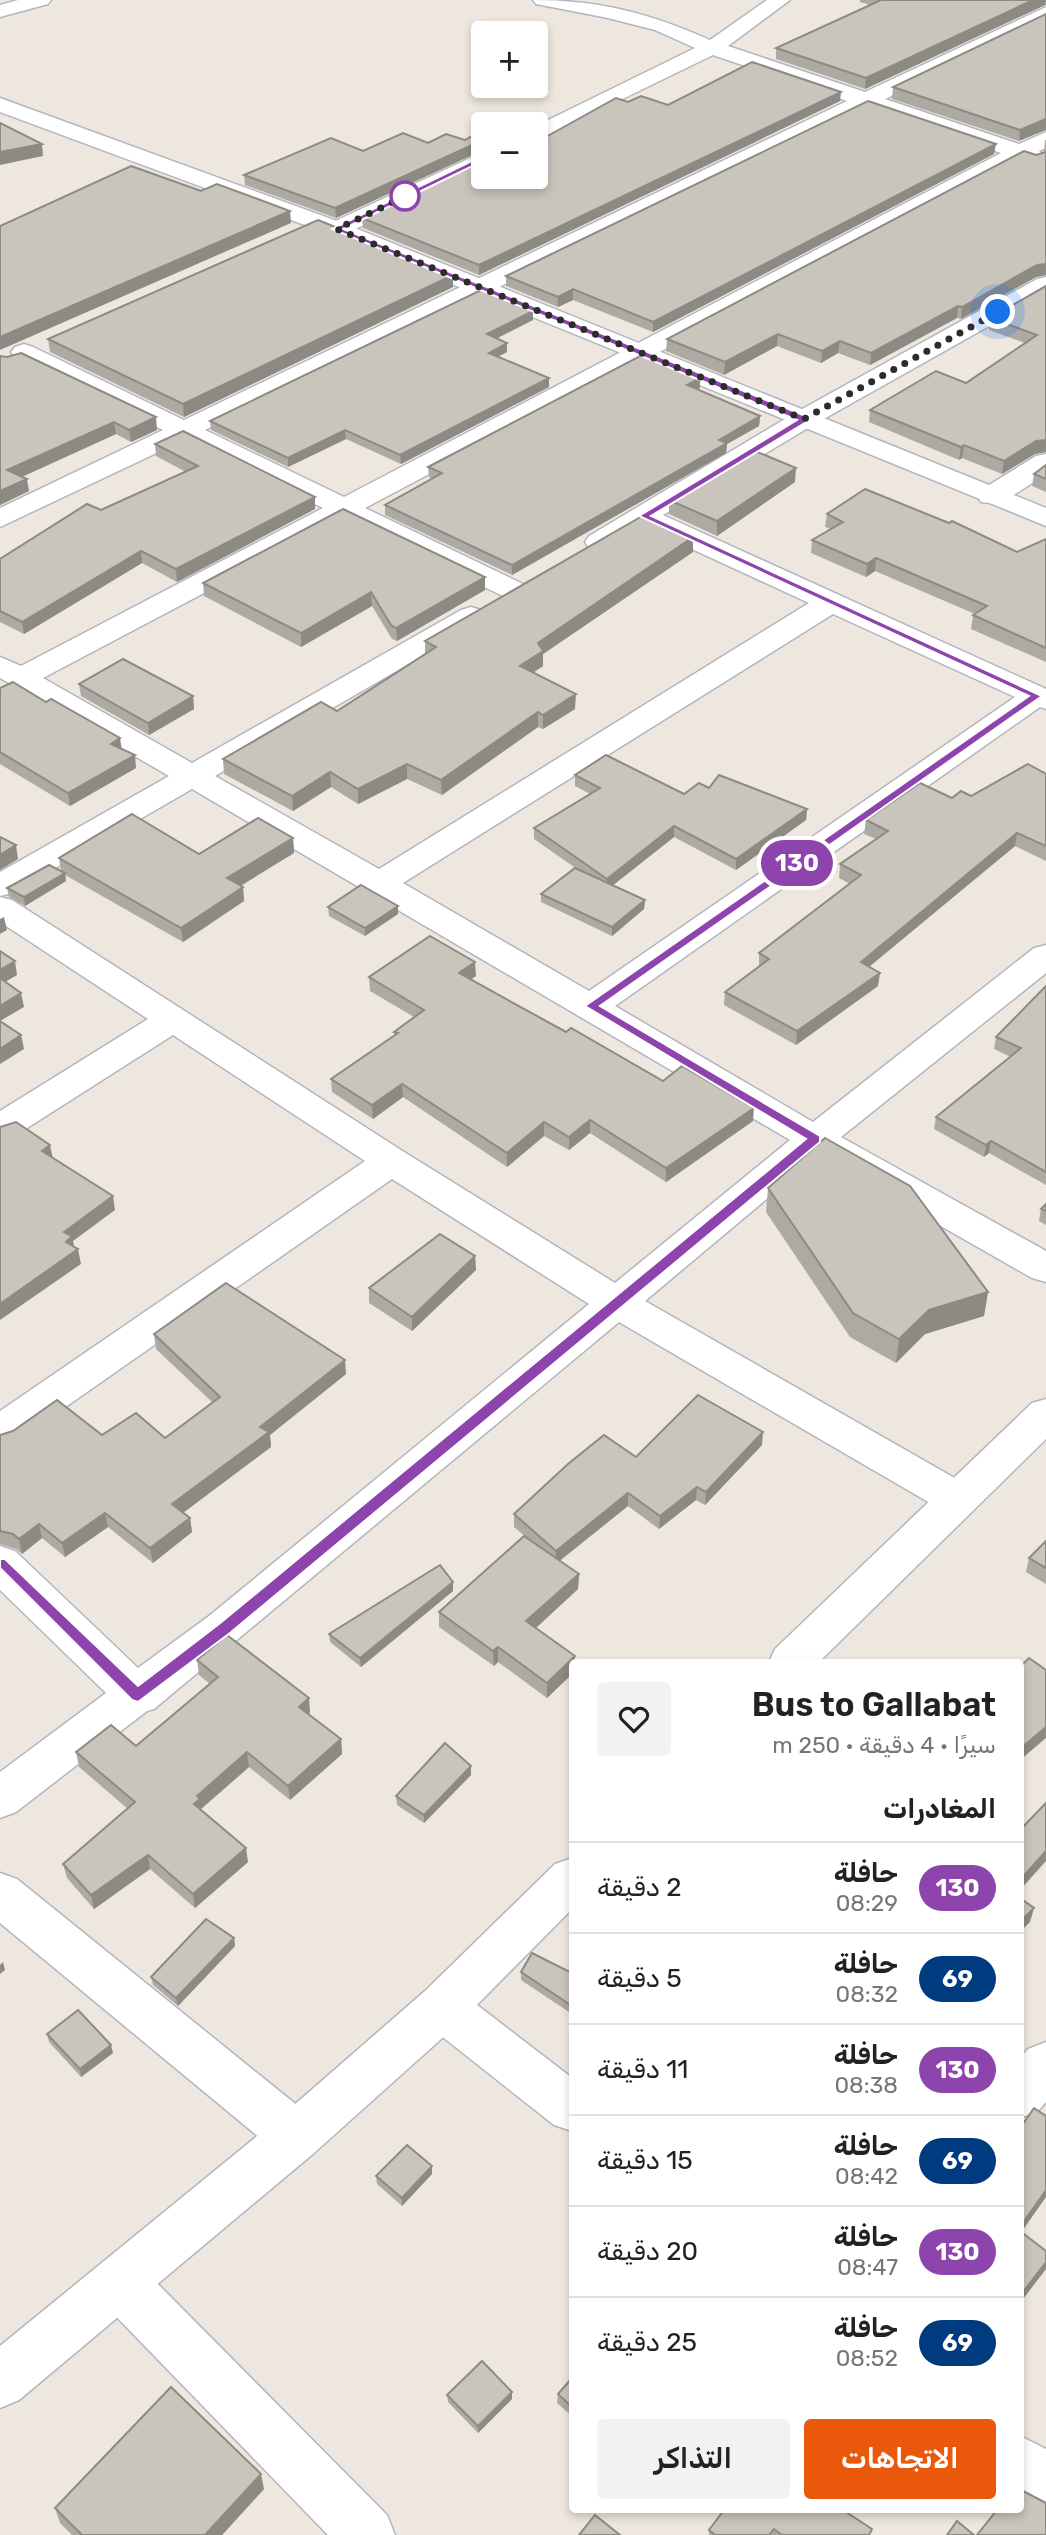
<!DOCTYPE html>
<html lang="ar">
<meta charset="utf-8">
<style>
body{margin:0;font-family:Rubik,"Noto Naskh Arabic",sans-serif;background:#f2f2f2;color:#222;direction:rtl;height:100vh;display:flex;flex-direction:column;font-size:26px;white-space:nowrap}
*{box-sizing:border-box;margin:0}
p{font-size:23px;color:#767676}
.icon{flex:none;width:38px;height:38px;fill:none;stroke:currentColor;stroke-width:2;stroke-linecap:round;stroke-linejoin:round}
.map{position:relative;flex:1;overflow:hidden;direction:ltr}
.side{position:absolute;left:569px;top:1659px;width:455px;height:854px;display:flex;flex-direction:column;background:#fff;border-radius:7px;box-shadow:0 4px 10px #0003;direction:rtl}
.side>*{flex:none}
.badge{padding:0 14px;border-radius:23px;font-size:24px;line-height:46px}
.tools{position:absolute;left:471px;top:21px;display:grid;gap:14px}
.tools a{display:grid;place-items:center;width:77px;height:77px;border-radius:7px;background:#fff;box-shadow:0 4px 10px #0003;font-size:35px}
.you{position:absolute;width:35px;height:35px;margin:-18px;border:5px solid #fff;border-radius:50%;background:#1a73e8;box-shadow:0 0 0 10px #1a73e833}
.map>.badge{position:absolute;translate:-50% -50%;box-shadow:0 0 0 4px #fff}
h2{padding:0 28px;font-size:26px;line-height:63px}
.round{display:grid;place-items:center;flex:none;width:74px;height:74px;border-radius:7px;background:#f2f2f2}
.headline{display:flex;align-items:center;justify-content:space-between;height:119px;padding:0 28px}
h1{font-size:33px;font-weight:600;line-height:52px}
.button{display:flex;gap:14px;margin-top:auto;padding:14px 28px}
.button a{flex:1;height:80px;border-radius:7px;background:#ea580c;color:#fff;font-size:28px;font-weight:600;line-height:80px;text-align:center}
.button a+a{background:#f2f2f2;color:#222}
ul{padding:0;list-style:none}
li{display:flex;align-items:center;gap:21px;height:91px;padding:0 28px;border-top:2px solid #e0e0e0}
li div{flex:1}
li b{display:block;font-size:26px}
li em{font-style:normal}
li .badge{min-width:77px;font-weight:700;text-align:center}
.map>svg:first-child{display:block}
</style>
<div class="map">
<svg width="1046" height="2535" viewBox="0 0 1046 2535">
<rect width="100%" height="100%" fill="#ede7df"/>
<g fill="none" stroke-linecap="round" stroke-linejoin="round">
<g stroke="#b3b5bf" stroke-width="3">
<g id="street">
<path d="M18 0H51L48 4 0 17V5Z"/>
<path d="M533 0C599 0 649 13 710 40L767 0H790L728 46 865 92 1046 7V21L885 99 1019 144 1046 132V148L1039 151 1045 157 1042 162 1034 164 1022 160 365 508 525 585 529 591 525 597 515 600 505 597 344 519 43 678 192 763 461 610 471 607 481 610 486 616 481 622 215 776 379 869 809 603 644 527C627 537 610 553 589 548L585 542 589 536 795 413 1037 279 1046 277V294L813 425 663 515 1046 689V709L1040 707 615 1006 813 1122 1034 948 1046 945V973L841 1137 1046 1251V1282L1032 1278 818 1156 645 1301 972 1488 978 1499 972 1510 957 1515 942 1510 619 1322 154 1709 147 1711 16 1812 0 1818V1772L106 1693 0 1590V1546L15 1551 138 1668 209 1616 589 1304 392 1179 14 1443 0 1447V1411L365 1161 173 1035 13 1137 0 1140V1111L148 1019 0 922V897L12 900 404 1152 615 1283 790 1140 192 789 12 893 0 896V872L169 776 0 678V657L21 666 323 508 184 440 0 527V508L163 430 15 357 11 352 15 347 24 344 33 347 184 420 847 101 713 55 536 141V126L695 48 655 30 608 18 536 4ZM867 108 1001 153 344 497 205 430ZM833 614 1015 697 589 991 403 883Z"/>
<path d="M483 152V168L345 234H329L325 229 329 224Z"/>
<path d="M1046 454V474C1027 485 1004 507 981 502L977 496 981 490 1036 456Z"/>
<path d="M0 1873 17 1879 314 2119 321 2136 314 2153 296 2160 278 2153 0 1923Z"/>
<path d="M442 1985 459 1991 572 2078V2131L554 2125 425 2023 417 2007 425 1991Z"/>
<path d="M1046 2042V2102L1038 2111 1020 2118V2058L1028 2049Z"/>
<path d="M121 2258 140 2266 387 2515 395 2535H328L102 2302 94 2284 102 2266Z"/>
<path d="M1020 2436 1046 2449V2513L1020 2500Z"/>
</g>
</g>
<g stroke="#b3b5bf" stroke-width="3">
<g id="secondary">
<path d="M0 98 345 224 1046 508V526L329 234 0 112Z"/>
<path d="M1046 1399V1439L819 1662H769L775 1649 1032 1403Z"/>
<path d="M572 1858V1909L459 2023 314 2153 19 2400 0 2408V2346L278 2119 425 1991 555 1864Z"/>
</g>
</g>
<use href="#street" fill="#fff" fill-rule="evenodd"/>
<use href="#secondary" fill="#fff" fill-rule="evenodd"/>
</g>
<g fill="#ada9a3">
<path d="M860 0H1046V5H1045L865 89 776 59V48L870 5 860 2Z"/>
<path d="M1046 14 1019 141 892 99 893 87Z"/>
<path d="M840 101 479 275 363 228 362 218 544 138 628 102 668 105Z"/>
<path d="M483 134V150L336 218 245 185 244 175 363 151 428 143 465 140Z"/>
<path d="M1045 140H1046V275L1036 277 961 319 957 318 870 365 838 353 821 363 777 346 724 375 666 351 667 339 1036 155 1044 152Z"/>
<path d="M994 154 653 332 573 300 558 307 506 286V276Z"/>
<path d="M1046 286 1035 454 1002 474 962 458 959 460 869 422 870 410 966 383 1025 343 989 330 990 318Z"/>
<path d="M453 287 184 417 50 352 48 339Z"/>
<path d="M533 320 496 339 507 343V352L498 357 549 378V387L401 464 346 439 288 467 211 430 210 421Z"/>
<path d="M0 356 157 430 131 442 116 434 22 477 29 491 0 505Z"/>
<path d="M700 378V388L697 389 760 416 759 426 727 444 726 453 512 575 385 515V505L432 479 429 477 428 467Z"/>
<path d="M155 444 315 497V509L177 582 142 563 24 634 0 622V559L101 510 186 472 156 456Z"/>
<path d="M1046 465V492L1032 486 1034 474Z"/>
<path d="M795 482 717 536 669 514V500Z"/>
<path d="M827 514 1017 552 1046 539V662L971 629 973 615 975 614 875 571 866 577 811 553 812 540 831 529 825 527Z"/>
<path d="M693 537V552L543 654V666L533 673 575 709 543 729 538 727 442 795 407 779 358 804 331 787 293 811 224 774 223 759 337 711 425 654V641Z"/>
<path d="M203 583 485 590 397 641 392 639 372 606 301 647 204 596Z"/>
<path d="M79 684 193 696 194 709 149 735 81 696Z"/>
<path d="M0 688 122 749 136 768 70 806 0 764Z"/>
<path d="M1046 774V861L1015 846 869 967 878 986 796 1045 724 1005 725 992 759 967V953L850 884 839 878 840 864 876 839 864 834 866 820 952 798 971 796Z"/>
<path d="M575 775 684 794 709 788 807 809 806 820 736 870 674 837 613 885 645 900 644 909 612 936 541 902V894L577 869 534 839V828L590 794 575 786Z"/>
<path d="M293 838 294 853 241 885 243 887 244 901 183 942 65 875 66 881 25 906 9 897 7 888 61 871 59 858 199 854Z"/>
<path d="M398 906V914L365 936 329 916 328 907Z"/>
<path d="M476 976 471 979 566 1032 663 1081 753 1121 666 1182 590 1133 569 1150 544 1136 507 1167 403 1097 373 1119 332 1092 331 1079 395 1036 394 1032 414 1017 370 991 369 977Z"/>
<path d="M1046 986V1185L989 1153 984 1157 934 1129 936 1117 1011 1057 994 1049 996 1037Z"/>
<path d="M768 1188 988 1292 984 1316 925 1334 896 1363 850 1337 766 1212Z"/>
<path d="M1046 1204V1225L1039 1221 1041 1209Z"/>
<path d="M475 1256 476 1270 412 1331 369 1303V1288Z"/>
<path d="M154 1334 346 1374 270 1435 271 1447 183 1512 190 1518 192 1532 153 1563 108 1527 65 1557 42 1538 22 1554 16 1549 0 1544V1435H102L165 1438 212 1402 156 1349Z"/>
<path d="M762 1445 705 1505 696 1500 659 1529 628 1506 560 1561 579 1574 578 1589 536 1628 572 1662V1674L547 1698 498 1662 494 1666 439 1627V1612L527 1538 514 1527V1514L636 1457Z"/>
<path d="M1046 1541V1584L1026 1572 1029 1558Z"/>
<path d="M453 1582V1591L361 1667 330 1642 329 1634Z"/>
<path d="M197 1660 310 1712 309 1714 341 1739 342 1754 290 1800 249 1767 201 1809 248 1862 195 1908 150 1869 94 1909 67 1878 63 1864 128 1809 79 1767 76 1752 136 1746 210 1684 199 1675Z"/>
<path d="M471 1766V1775L424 1823 397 1805 396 1796Z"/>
<path d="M234 1938 235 1946 178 2006 153 1985 151 1977Z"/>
<path d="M521 1972 572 1973V2014L521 1980Z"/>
<path d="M47 2034 113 2053 81 2077 49 2042Z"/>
<path d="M432 2174 402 2206 377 2184 376 2176Z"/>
<path d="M572 2378V2416L557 2403 558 2394Z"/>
<path d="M447 2395 512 2399 478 2433 448 2402Z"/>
<path d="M264 2489 222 2535H72L60 2523 55 2508Z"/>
<path d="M724 2510 871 2535H709V2530Z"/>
</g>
<g fill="#8d8a84">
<path d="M1033 0H1046L1045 5 865 89 866 78Z"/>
<path d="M841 92 840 101 479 275V265Z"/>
<path d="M1046 119V130L1019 141 1020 130Z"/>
<path d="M483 140V150L336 218 335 208Z"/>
<path d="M42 144 43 156 0 165V152Z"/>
<path d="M996 144 994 154 653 332V322Z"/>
<path d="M290 211 291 223 0 350V337Z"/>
<path d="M1046 264V275L1036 277 961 319 962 307 1037 265Z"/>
<path d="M453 275V287L184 417 183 404Z"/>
<path d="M573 289V300L558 307V297Z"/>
<path d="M958 306 957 318 870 365 871 353Z"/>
<path d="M533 311V320L487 343V334Z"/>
<path d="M778 334 777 346 724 375 725 362Z"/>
<path d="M840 341 838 353 821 363 822 351Z"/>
<path d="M507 343V352L489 361V353Z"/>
<path d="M549 378V387L401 464 400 455Z"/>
<path d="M700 378V388L686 395 687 385Z"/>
<path d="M760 416 759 426 727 444 726 453 512 575V565Z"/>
<path d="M156 417 157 430 131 442 129 430Z"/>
<path d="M114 422 116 434 8 483 7 470Z"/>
<path d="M345 430 346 439 288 467V458Z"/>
<path d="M1046 440V452L1035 454 1002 474 1004 461 1036 441Z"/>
<path d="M964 445 962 458 959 460 961 447Z"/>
<path d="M796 468 795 482 717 536V521Z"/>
<path d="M27 479 29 491 0 505V491Z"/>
<path d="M315 497V509L177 582 176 569Z"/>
<path d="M693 537V552L543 654V666L520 681V666L538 643Z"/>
<path d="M141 551 142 563 24 634 22 622Z"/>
<path d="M876 558 875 571 866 577 867 564Z"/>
<path d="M485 577V590L397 641 396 628Z"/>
<path d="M371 592 372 606 301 647V633Z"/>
<path d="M576 694 575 709 543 729V715Z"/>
<path d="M193 696 194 709 149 735 148 723Z"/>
<path d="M538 712V727L442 795 441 780Z"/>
<path d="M120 738 122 751 111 744Z"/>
<path d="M135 755 136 768 70 806 68 793Z"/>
<path d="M407 764V779L358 804V789Z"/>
<path d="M330 772 331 787 293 811 292 796Z"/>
<path d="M807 809 806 820 736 870V859Z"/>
<path d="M674 826V837L607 890V879Z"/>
<path d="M1017 833 1015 846 859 975 861 962Z"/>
<path d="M293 838 294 853 229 893 227 878Z"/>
<path d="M16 845 18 859 0 870V855Z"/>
<path d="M65 873 66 881 25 906 24 897Z"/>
<path d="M243 887 244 901 183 942 181 928Z"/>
<path d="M645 900 644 909 612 936V927Z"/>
<path d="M398 906V914L365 936V928Z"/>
<path d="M4 917 7 930 0 934V919Z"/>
<path d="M15 961 17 975 0 985V970Z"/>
<path d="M475 962 476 976 460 987 459 973Z"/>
<path d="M880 973 878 986 796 1045 797 1031Z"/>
<path d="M21 993 24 1007 0 1021V1006Z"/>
<path d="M21 1035 24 1049 0 1064V1049Z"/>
<path d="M402 1084 403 1097 373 1119 372 1105Z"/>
<path d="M754 1108 753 1121 666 1182V1168Z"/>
<path d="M590 1120V1133L569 1150V1137Z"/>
<path d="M544 1122V1136L507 1167V1153Z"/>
<path d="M991 1141 989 1153 984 1157 986 1145Z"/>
<path d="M50 1145 53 1159 42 1151Z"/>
<path d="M113 1196 115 1210 73 1241 75 1250 68 1256 64 1232Z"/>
<path d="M78 1249 81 1264 0 1320V1304Z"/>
<path d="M475 1256 476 1270 412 1331V1317Z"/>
<path d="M988 1292 984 1316 925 1334 896 1363 899 1339 929 1310Z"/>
<path d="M345 1360 346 1374 270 1435 271 1447 175 1519 172 1504 260 1427Z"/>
<path d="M763 1432 762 1445 705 1505 706 1492Z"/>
<path d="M697 1487 696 1500 659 1529 660 1516Z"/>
<path d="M628 1493V1506L555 1564 556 1551Z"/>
<path d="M105 1513 108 1527 65 1557 62 1543Z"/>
<path d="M190 1518 192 1532 153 1563 150 1548Z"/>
<path d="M39 1524 42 1538 22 1554 19 1539Z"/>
<path d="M579 1574 578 1589 526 1637V1621Z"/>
<path d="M453 1582V1591L361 1667 360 1658Z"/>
<path d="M498 1647V1662L494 1666 493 1651Z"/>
<path d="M575 1656V1662H572V1674L547 1698V1683Z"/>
<path d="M309 1698 310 1712 300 1721 299 1707Z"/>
<path d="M1046 1727V1738L1020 1760V1749Z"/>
<path d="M341 1739 342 1754 290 1800 288 1786Z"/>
<path d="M247 1752 249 1767 201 1809 202 1813 194 1804 197 1796Z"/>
<path d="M471 1766V1775L424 1823V1815Z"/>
<path d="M246 1848 248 1862 195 1908 193 1894Z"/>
<path d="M1046 1851V1861L1020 1890V1880Z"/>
<path d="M148 1855 150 1869 94 1909 91 1895Z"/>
<path d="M1034 1908 1030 1922 1020 1932V1922Z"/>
<path d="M234 1938 235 1946 178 2006 176 1998Z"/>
<path d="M3 1962 5 1970 0 1974V1965Z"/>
<path d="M111 2045 113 2053 81 2077 80 2069Z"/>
<path d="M432 2166V2174L402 2206V2198Z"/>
<path d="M1046 2190V2197L1020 2234V2227Z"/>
<path d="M1046 2262V2269L1020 2303V2296Z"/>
<path d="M512 2392V2399L478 2433V2426Z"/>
<path d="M261 2474 264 2489 222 2535H205Z"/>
</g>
<g fill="#c9c5bd" stroke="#8d8a84" stroke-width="2">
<path d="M881 0H1033L866 78 776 48Z"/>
<path d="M1046 14V119L1020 130 893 87Z"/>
<path d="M752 62 841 92 479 265 362 218 483 161V177H536V135L544 138 616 98 628 102 641 96 668 105Z"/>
<path d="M868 101 996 144 653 322 573 289 558 297 506 276Z"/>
<path d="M0 123 42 144 0 152Z"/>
<path d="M479 132 483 134V140L335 208 244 175 331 138 363 151 403 133 428 143 446 134 465 140Z"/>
<path d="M1024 151 1036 155 1046 152V264L1037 265 962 307 958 306 871 353 840 341 822 351 778 334 725 362 667 339Z"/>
<path d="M131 166 201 191 217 184 290 211 0 337V226Z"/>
<path d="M318 220 453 275 183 404 48 339Z"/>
<path d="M1046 286V440L1036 441 1004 461 964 445 961 447 870 410 936 371 966 383 1037 335 990 318Z"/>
<path d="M481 290 533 311 487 334 507 343 489 353 549 378 400 455 345 430 288 458 210 421Z"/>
<path d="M21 353 156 417 129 430 114 422 7 470 27 479 0 491V356L7 357Z"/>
<path d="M642 355 700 378 687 385 760 416 719 440 727 443 512 565 385 505 442 473 428 467Z"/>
<path d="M183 431 315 497 176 569 141 551 22 622 0 611V559L87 504 101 510 198 466 155 444Z"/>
<path d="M755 451 796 468 717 521 669 500Z"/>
<path d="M1046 465V479L1034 474Z"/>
<path d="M865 489 949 523 952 521 1017 552 1046 539V648L973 615 987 606 876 558 867 564 812 540 843 522 827 514Z"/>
<path d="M343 509 485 577 396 628 391 625 371 592 301 633 203 583Z"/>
<path d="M644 515 693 537 538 643 543 651 520 666 576 694 543 715 538 712 441 780 407 764 358 789 330 772 292 796 223 759 321 702 337 711 436 647 425 641Z"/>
<path d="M123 659 193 696 148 723 79 684Z"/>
<path d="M13 682 46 702 51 699 120 738 111 744 135 755 68 793 0 752V688Z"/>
<path d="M606 755 684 794 699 783 709 788 719 775 807 809 736 859 674 826 607 879 534 828 600 788 575 775Z"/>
<path d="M1028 764 1046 774V846L1017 833 861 962 880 973 797 1031 725 992 769 959 759 953 861 875 840 864 888 831 866 820 920 783 952 798 961 791 971 796Z"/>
<path d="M132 814 199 854 258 818 293 838 227 878 243 887 181 928 59 858Z"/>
<path d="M0 837 16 845 0 855Z"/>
<path d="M49 865 65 873 24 897 7 888Z"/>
<path d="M575 868 645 900 612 927 541 894Z"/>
<path d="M361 885 398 906 365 928 328 907Z"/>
<path d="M430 936 475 962 459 973 566 1032 571 1028 663 1081 682 1066 754 1108 666 1168 590 1120 569 1137 544 1122 507 1153 402 1084 372 1105 331 1079 398 1033 394 1032 424 1010 369 977Z"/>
<path d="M0 951 15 961 0 970Z"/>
<path d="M0 978 21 993 0 1006Z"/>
<path d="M1046 986V1172L991 1141 986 1145 936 1117 1021 1048 996 1037Z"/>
<path d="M0 1021 21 1035 0 1049Z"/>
<path d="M16 1122 50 1145 42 1151 113 1196 64 1232 72 1236 66 1242 78 1249 0 1304V1127Z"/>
<path d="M825 1138 910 1186 988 1292 929 1310 899 1339 853 1313 768 1188Z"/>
<path d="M1046 1204V1211L1041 1209Z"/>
<path d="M440 1234 475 1256 412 1317 369 1288Z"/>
<path d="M226 1283 345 1360 260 1427 269 1432 172 1504 190 1518 150 1548 105 1513 62 1543 39 1524 19 1539 13 1534 0 1531V1435L13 1431 57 1400 102 1435 136 1413 165 1438 220 1397 154 1334Z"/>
<path d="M698 1395 763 1432 706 1492 697 1487 660 1516 628 1493 556 1551 514 1514 568 1464 604 1435 636 1457Z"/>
<path d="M524 1536 579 1574 526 1621 575 1656 547 1683 498 1647 493 1651 439 1612Z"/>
<path d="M1046 1541V1568L1029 1558Z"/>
<path d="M440 1565 453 1582 360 1658 329 1634Z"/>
<path d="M227 1635 309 1698 299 1707 341 1739 288 1786 247 1752 197 1796 200 1799 194 1804 246 1848 193 1894 148 1855 91 1895 63 1864 135 1802 76 1752 111 1725 136 1746 218 1677 197 1660Z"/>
<path d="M1029 1658 1046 1670V1727L1020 1749V1667Z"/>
<path d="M445 1743 471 1766 424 1815 396 1796Z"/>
<path d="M1046 1803V1851L1020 1880V1830Z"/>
<path d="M1020 1898 1034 1908 1020 1922Z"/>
<path d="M206 1919 234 1938 176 1998 151 1977Z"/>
<path d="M532 1953 572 1973V2006L521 1972Z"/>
<path d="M78 2010 111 2045 80 2069 47 2034Z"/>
<path d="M1034 2108 1046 2116V2190L1020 2227V2128Z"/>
<path d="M407 2145 432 2166 402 2198 376 2176Z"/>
<path d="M1020 2231 1046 2251V2262L1020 2296Z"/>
<path d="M482 2361 512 2392 478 2426 447 2395Z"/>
<path d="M572 2378V2407L558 2394Z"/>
<path d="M171 2387 261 2474 205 2535H82L55 2508Z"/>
<path d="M1020 2482 1023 2491 1046 2503V2535H977L997 2510H1020Z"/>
<path d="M724 2510H843L872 2529 869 2535H782L774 2529 769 2535H715L709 2530Z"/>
<path d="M595 2515 620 2535H579Z"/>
<path d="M957 2521 974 2535H947Z"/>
</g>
<path fill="#8e44ad" stroke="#fff" stroke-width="2" d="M480 157 487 159 343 229 808 417V421L651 516 1042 696 600 1006 820 1136V1142L230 1633 138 1702 132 1700 0 1568V1559H5L138 1686 219 1624 806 1139 585 1006 1029 696 639 516 797 420 332 229Z"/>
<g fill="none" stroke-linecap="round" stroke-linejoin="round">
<path stroke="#2c2c2c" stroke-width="7" stroke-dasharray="0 12.6" d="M405 196 410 194 337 229 804 419 998 312"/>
</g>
<circle fill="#fff" stroke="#8e44ad" stroke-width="3.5" cx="405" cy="196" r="14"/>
</svg>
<div class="tools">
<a>+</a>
<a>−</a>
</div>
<div class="you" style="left:998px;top:312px"></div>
<b class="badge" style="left:797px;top:863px;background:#8e44ad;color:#fff">130</b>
<section class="side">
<div class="headline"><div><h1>Bus to Gallabat</h1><p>سيرًا · 4 دقيقة · 250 m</p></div><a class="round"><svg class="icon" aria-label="heart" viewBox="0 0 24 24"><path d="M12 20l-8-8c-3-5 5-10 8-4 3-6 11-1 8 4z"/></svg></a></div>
<h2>المغادرات</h2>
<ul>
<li><span class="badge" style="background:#8e44ad;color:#fff">130</span><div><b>حافلة</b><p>08:29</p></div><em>2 دقيقة</em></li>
<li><span class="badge" style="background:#003b80;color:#fff">69</span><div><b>حافلة</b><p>08:32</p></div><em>5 دقيقة</em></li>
<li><span class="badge" style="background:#8e44ad;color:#fff">130</span><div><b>حافلة</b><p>08:38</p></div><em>11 دقيقة</em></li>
<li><span class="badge" style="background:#003b80;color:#fff">69</span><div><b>حافلة</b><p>08:42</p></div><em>15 دقيقة</em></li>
<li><span class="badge" style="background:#8e44ad;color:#fff">130</span><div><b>حافلة</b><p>08:47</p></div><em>20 دقيقة</em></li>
<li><span class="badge" style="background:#003b80;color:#fff">69</span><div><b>حافلة</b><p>08:52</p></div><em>25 دقيقة</em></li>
</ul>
<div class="button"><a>الاتجاهات</a><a>التذاكر</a></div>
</section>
</div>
